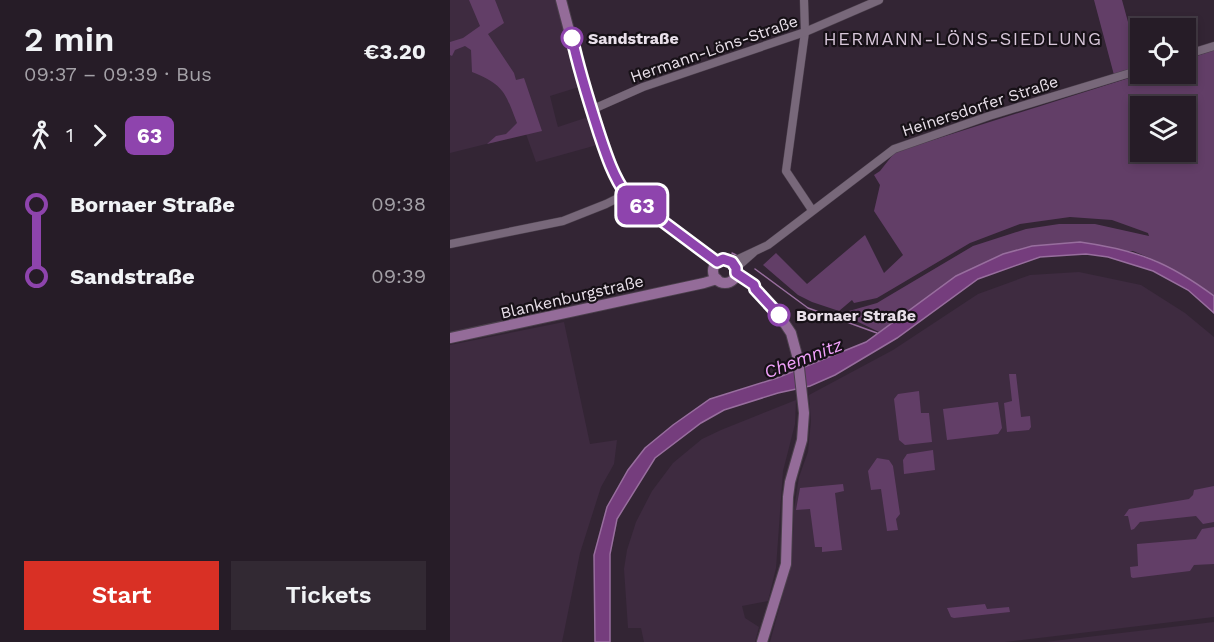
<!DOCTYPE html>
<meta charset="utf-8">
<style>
body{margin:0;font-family:"Work Sans",sans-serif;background:#322933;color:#f1f3f6;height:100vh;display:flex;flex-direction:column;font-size:22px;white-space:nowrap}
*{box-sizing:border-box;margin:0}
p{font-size:20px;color:#a4a1a7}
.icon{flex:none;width:33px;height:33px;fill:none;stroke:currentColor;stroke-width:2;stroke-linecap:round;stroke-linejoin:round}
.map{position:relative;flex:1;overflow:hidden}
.details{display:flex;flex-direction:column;background:#261c27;width:450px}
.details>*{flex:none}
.badge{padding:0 12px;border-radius:9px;font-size:21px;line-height:39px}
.tools{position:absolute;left:680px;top:18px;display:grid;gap:12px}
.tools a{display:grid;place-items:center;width:66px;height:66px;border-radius:0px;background:#261c27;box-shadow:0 3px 9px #0003,0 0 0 2px #423a44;font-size:30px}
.map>.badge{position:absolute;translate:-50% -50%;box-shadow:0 0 0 3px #fff}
.legs{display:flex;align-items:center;gap:9px;height:66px;padding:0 24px;font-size:20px}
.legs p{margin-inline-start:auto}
.summary{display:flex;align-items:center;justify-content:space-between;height:102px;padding:0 24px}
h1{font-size:33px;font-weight:600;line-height:45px}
.button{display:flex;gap:12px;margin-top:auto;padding:12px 24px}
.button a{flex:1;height:69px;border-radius:0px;background:#d93025;color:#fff;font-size:24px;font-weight:600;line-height:69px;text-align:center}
.button a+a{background:#322933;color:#f1f3f6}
ul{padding:0 24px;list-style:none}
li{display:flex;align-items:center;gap:21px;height:72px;font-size:22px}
li i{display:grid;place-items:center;width:9px;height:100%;margin:0 8px;background:currentColor}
li i::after{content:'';width:15px;height:15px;margin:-8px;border:4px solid;border-radius:50%;background:#261c27}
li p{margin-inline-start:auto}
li:first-child i{background:linear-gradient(#0000 50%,currentColor 0)}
li:last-child i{background:linear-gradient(currentColor 50%,#0000 0)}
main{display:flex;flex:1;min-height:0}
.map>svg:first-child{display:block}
</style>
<main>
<section class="details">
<div class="summary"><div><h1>2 min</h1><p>09:37 – 09:39 · Bus</p></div><b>€3.20</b></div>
<div class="legs"><svg class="icon" aria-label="walk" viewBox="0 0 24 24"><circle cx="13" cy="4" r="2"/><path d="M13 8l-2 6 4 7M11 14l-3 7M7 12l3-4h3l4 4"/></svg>1<svg class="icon" aria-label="forward" viewBox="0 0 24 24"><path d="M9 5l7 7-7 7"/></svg><b class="badge" style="background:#8e44ad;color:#fff">63</b></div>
<ul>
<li><i style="color:#8e44ad"></i><b>Bornaer Straße</b><p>09:38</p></li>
<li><i style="color:#8e44ad"></i><b>Sandstraße</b><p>09:39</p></li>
</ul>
<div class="button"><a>Start</a><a>Tickets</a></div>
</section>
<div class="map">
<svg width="764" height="642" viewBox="0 0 764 642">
<rect width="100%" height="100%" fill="#332534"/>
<g fill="#3e2b40">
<path d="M0 0H106L132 86 100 96 106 120 108 127 138 117 147 145 86 162 76 134 0 153Z"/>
<path d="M629 272 691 285 735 313 764 337V617L555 642H320L342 561 344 509 349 477 358 452 361 421 359 395 443 350 528 294 580 275Z"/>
<path d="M114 322 140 444 167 440 164 464 151 487 130 553 112 642H0V345Z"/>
<path d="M346 400 345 424 333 471 326 568 318 601 292 606 295 618 309 627 305 642H194L191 628H178L174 569 177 550 186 522 202 491 223 463 252 439 271 430Z"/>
<path d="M764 622V642H595Z"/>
</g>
<g fill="#623e67" fill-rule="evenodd">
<path d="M19 0H45L54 23 38 34 64 73 66 80 74 78 92 131 37 144 46 136 56 134 67 123C55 92 54 85 22 72L21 50 15 46 5 50 2 56 0 55V42L13 38 30 26Z"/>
<path d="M644 0H672L690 66 664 75Z"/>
<path d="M764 50V296L743 281 707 261 683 251 553 254 506 276 449 319 429 332 396 316 399 311 427 303 437 297 523 246 576 229 609 224H645L699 236 698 233 662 220 620 217 570 224 520 243 427 298 404 303 402 300 389 311 362 302 348 295 313 265 326 253 357 284 415 235 434 273 453 255 424 211 430 185 424 175 430 171 445 152 679 78 701 76V74H735V60ZM690 106H735V152H690Z"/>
<path d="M559 374H566L571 417 580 416 581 427 579 430 557 432 554 403 562 401Z"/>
<path d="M469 391 471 413H479L482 442 455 445 449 440 444 399 448 394Z"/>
<path d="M548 402 552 428 548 434 497 440 493 409Z"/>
<path d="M483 450 485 470 454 474 453 460 457 454Z"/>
<path d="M427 458 439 460 443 466 450 514 446 519 448 530 437 531 431 489 421 490 418 471Z"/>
<path d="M393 484 394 491 385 493 392 550 372 552V547H365L360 509 346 510 350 488Z"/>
<path d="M764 486V522L753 524 746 516 690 522 684 529 681 530 678 516H674L679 509 739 499 743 495 744 490Z"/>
<path d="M764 527V564L744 565 740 571 683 578 681 577 680 567 688 566 687 544 746 539 752 529Z"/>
<path d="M535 604 537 609 559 607 560 612 504 618 501 617 497 608Z"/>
</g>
<path fill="#753d7d" stroke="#986e9e" stroke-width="1.5" d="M630 242C687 250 718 262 764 296V313L738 290 703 271 658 257 636 254 590 257 528 279 447 338 385 375 360 386 328 393 274 410 251 423 205 458 167 519 160 554V642H145L144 555 157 507 178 470 195 448 223 425 260 399 327 378 416 342 506 276 553 254 582 246Z"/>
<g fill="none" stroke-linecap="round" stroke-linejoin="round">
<g stroke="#986e9e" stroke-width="1.5">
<path d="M282 253 286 255"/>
<path d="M305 269 358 308 427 333"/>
</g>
<g stroke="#4c404d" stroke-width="9">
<g id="minor">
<path d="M354 0 355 32 336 171 362 210"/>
<path d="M735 55 764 46"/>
<path d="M141 110 193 87 355 32 429 0"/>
<path d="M0 244 113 221 156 204 176 194"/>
<path d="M282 262 318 245 444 149 539 116 690 70"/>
<path d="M286 268 303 253"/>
</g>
</g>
<g stroke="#4c404d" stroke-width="12">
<g id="secondary">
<path d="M111 0 136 95 168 183 176 194 267 262"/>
<circle cx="275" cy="271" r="12"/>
<path d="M286 273 304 285 305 289 331 318 341 333 348 359 354 413 352 440 340 482 338 497 336 564 312 642"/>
<path d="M0 338 254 283 267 279"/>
</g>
</g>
<use href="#minor" stroke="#78687a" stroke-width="8"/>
<use href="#secondary" stroke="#946c99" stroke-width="10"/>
</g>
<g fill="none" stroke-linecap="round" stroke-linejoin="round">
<g stroke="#fff" stroke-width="14">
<path id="line-1" d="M122 38C129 71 139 102 149 133 156 154 163 176 176 194L267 262 273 259 282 262 286 268V273L304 285 305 289 329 315"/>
</g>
<use href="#line-1" stroke="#8e44ad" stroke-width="9"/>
</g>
<g fill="#fff" stroke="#8e44ad" stroke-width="3">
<circle cx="122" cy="38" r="10"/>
<circle cx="329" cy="315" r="10"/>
</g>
<g text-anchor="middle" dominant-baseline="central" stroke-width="4.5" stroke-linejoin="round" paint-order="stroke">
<g font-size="16" font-weight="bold" fill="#e9e0ea" stroke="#171117" text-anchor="start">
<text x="138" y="38">Sandstraße</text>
<text x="346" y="315">Bornaer Straße</text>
</g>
<g font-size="16" fill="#e9e0ea" stroke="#171117">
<text transform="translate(264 49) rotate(-19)">Hermann-Löns-Straße</text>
<text transform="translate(530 106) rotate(-18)">Heinersdorfer Straße</text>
<text transform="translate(122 297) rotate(-13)">Blankenburgstraße</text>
</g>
<g font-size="18" letter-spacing="1.5" fill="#d8c7da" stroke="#171117">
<text x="513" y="38">HERMANN-LÖNS-SIEDLUNG</text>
</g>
<g font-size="18" font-style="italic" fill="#f0a1fa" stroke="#171117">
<text transform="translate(353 358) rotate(-21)">Chemnitz</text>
</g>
</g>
</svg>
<div class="tools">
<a><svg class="icon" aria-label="locate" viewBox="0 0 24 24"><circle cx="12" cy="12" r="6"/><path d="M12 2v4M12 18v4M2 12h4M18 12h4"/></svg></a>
<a><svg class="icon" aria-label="layers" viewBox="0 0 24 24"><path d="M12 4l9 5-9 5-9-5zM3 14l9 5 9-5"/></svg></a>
</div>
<b class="badge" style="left:192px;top:205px;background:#8e44ad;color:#fff">63</b>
</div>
</main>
